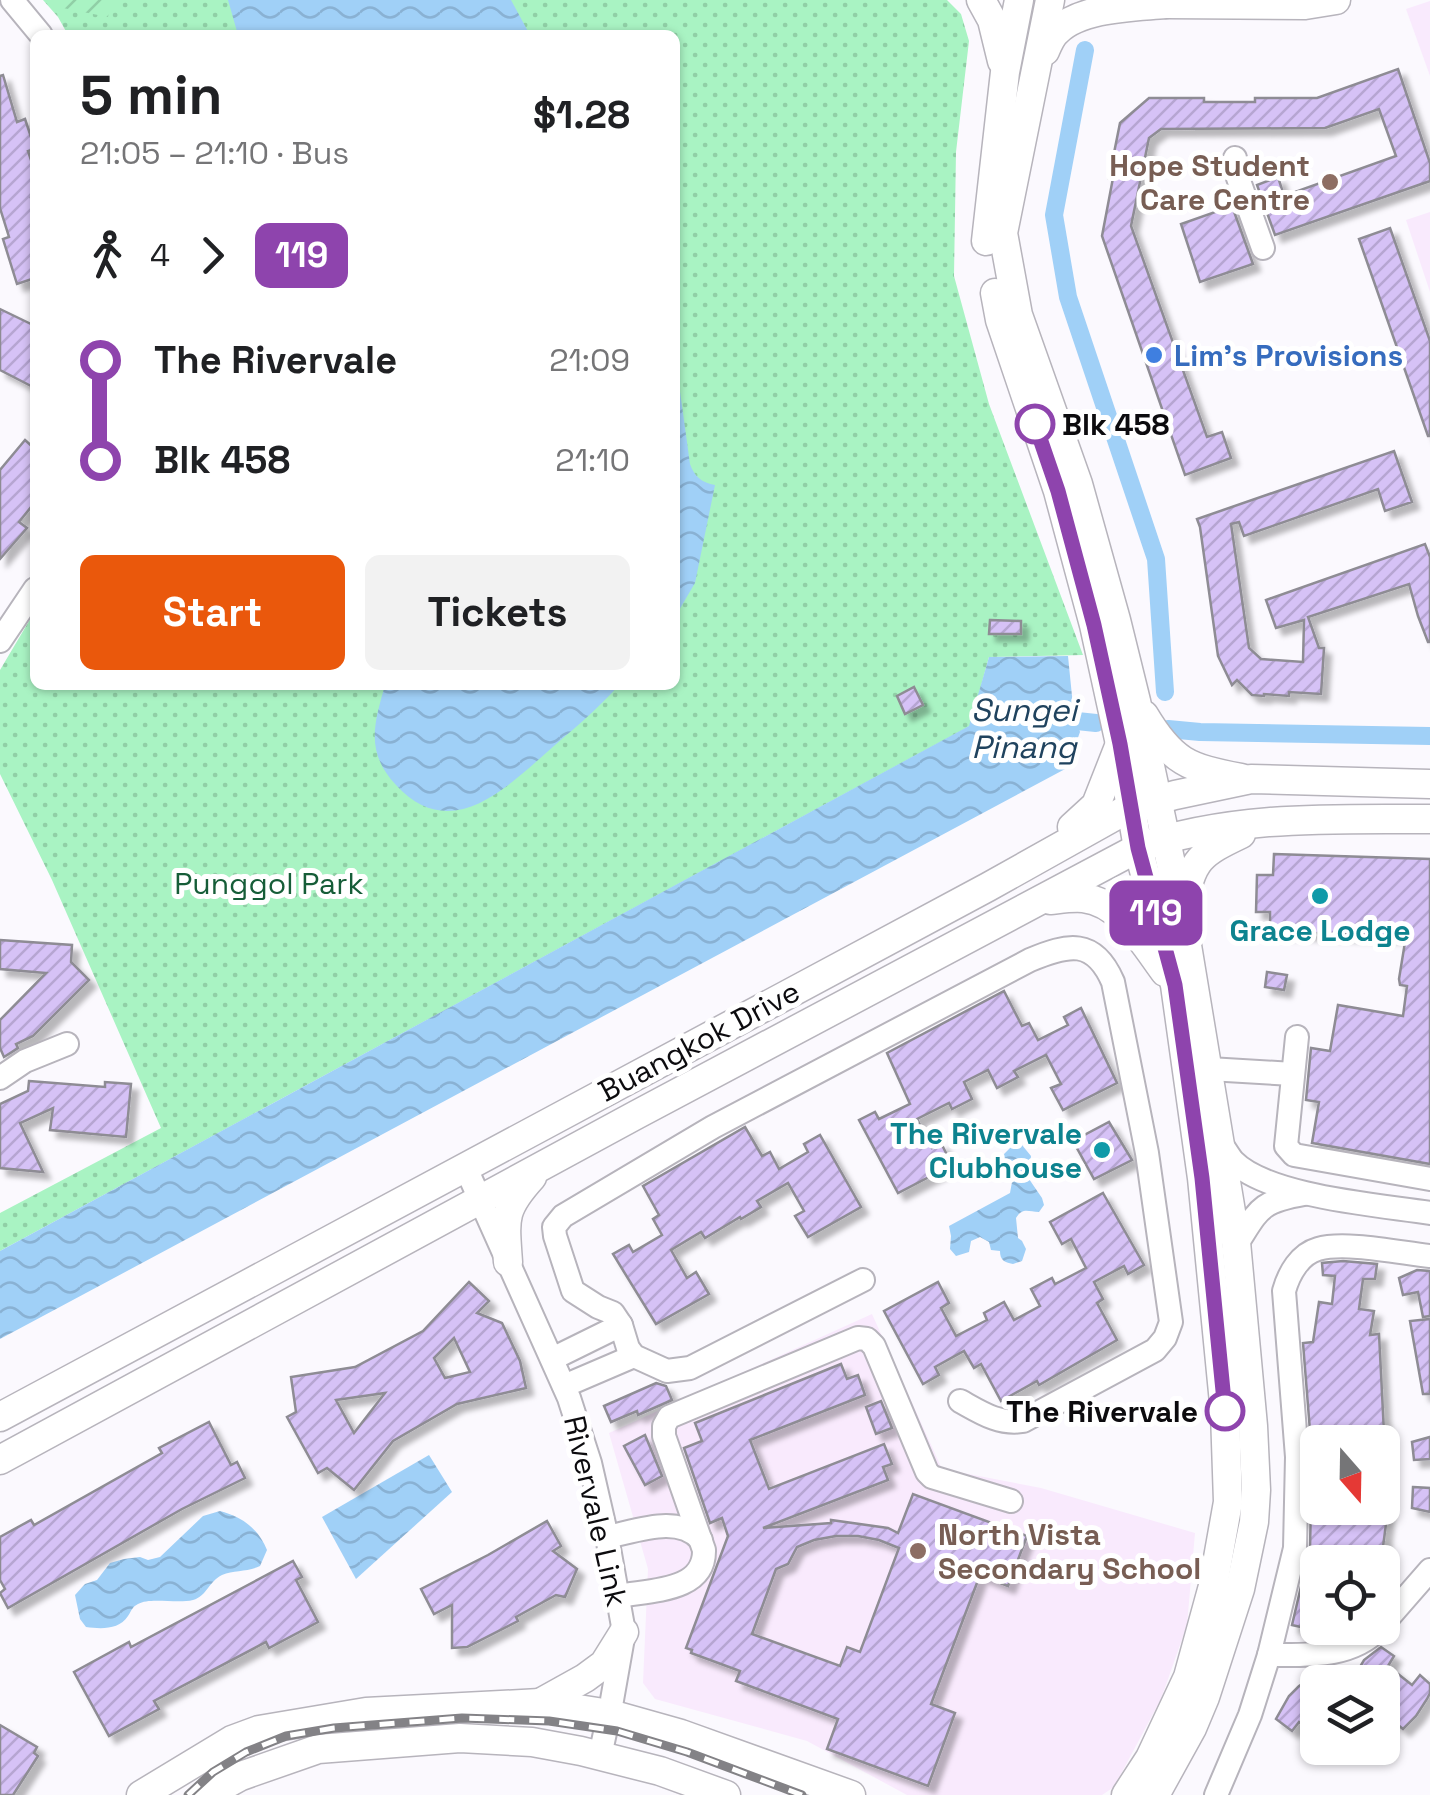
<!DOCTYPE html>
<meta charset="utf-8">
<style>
body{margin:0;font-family:"Space Grotesk",sans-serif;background:#f2f2f2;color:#202124;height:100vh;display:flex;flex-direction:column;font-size:38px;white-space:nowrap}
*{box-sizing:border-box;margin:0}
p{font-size:32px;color:#757577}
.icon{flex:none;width:55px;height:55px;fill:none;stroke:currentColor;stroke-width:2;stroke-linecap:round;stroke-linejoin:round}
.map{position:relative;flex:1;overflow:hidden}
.side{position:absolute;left:30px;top:30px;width:650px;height:660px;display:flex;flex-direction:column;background:#fff;border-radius:15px;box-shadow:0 2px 8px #0004}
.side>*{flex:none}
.badge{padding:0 20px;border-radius:15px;font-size:35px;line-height:65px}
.needle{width:65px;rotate:160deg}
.fabs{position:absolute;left:1300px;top:1425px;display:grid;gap:20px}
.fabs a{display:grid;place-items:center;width:100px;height:100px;border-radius:15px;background:#fff;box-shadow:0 2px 8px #0004;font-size:50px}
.map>.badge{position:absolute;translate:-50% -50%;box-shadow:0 0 0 5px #fff}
.legs{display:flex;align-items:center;gap:15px;height:110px;padding:0 50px;font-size:32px}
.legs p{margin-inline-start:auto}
.overview{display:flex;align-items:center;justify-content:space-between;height:170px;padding:0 50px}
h1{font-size:55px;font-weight:700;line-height:75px}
.cta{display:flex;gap:20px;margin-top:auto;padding:20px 50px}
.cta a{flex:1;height:115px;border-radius:15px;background:#ea580c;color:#fff;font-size:40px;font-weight:700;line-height:115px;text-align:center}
.cta a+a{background:#f2f2f2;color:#202124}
ul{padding:0 50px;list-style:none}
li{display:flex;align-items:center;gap:35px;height:100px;font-size:38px}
li i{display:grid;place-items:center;width:15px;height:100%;margin:0 12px;background:currentColor}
li i::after{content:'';width:25px;height:25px;margin:-12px;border:8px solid;border-radius:50%;background:#fff}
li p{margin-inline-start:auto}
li:first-child i{background:linear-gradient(#0000 50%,currentColor 0)}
li:last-child i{background:linear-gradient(currentColor 50%,#0000 0)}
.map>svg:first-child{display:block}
</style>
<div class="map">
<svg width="1430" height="1795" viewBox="0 0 1430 1795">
<defs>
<pattern id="park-dots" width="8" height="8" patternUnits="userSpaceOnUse" patternTransform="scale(2.5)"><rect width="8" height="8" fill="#a9f3c3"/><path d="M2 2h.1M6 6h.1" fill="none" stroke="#90cfa6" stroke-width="1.8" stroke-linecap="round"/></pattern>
<pattern id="garden-furrows" width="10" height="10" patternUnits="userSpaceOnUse" patternTransform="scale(2.5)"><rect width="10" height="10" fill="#a9f3c3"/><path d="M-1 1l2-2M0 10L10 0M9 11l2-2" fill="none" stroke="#90cfa6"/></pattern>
<pattern id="water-waves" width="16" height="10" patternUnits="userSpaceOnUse" patternTransform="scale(2.5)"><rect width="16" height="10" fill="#a0d0f7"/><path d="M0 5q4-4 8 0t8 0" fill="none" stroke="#89b1d3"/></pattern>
<pattern id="building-hatch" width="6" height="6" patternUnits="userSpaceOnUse" patternTransform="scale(2.5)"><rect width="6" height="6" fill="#d6c2f6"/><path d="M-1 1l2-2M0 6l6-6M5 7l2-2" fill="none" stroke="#b6a5d2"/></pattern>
<filter id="shadow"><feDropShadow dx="7" dy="7" stdDeviation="2.5" flood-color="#0004"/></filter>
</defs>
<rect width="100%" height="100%" fill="#fbf9fe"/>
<g fill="#f9eafd">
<path d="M1430 1V76L1406 9Z"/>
<path d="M1430 212V292L1406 220Z"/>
<path d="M872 1314 942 1469 1041 1488 1195 1533 1187 1625 1161 1699 1114 1787 1102 1795H907L807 1741 655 1699 643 1683 648 1569 609 1433Z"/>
</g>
<path fill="url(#park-dots)" d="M43 0H947L961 14 969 41 956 152 954 276 989 404 1083 655 989 657 970 726 0 1251V1213L161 1128 52 880 0 774V670L35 611V685H675V35H68L58 17Z"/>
<path fill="url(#garden-furrows)" d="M60 0H111L108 17 58 7Z"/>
<g fill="url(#water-waves)">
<path d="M228 0H511L530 35H238Z"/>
<path d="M675 355 690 464C694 476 702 483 715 485L695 583 675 617Z"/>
<path d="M1068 656 1073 706 1080 732 1067 768 0 1339V1251L969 726 989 657Z"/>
<path d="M385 685H619C597 710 571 731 546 753 503 791 449 843 396 785 365 752 374 724 385 685Z"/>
<path d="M1022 1145 1031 1156 1029 1179 1042 1198 1044 1205 1039 1212C1028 1212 1023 1207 1016 1218L1018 1238 1022 1241 1026 1249 1022 1261 1013 1264C1004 1262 1000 1260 1000 1251L991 1250 989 1242 980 1237 971 1241 969 1252 956 1256 950 1249 951 1236 949 1226 1010 1193 1012 1182 1002 1170 1001 1157 1012 1146Z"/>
<path d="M429 1455 452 1492 356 1579 322 1517Z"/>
<path d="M220 1511C242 1517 258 1528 267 1550L260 1566C248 1572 234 1570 222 1575 209 1581 207 1596 193 1600 177 1604 150 1597 138 1604 132 1607 132 1610 128 1616 119 1630 101 1629 86 1627L80 1619 75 1595 85 1584 97 1580 110 1563 124 1559 140 1557 148 1560 160 1557 203 1516Z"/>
</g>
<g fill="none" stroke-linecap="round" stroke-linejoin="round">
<g stroke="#a0d0f7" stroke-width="18">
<path d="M1085 50 1054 215 1068 297 1156 559 1165 692"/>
<path d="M1077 721 1096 723"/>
<path d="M1168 729 1200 732 1430 736"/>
</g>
</g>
<g fill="url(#building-hatch)" stroke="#8e8c94" stroke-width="2.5" fill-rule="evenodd" filter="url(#shadow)">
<path d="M1398 69 1430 163V181L1275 235 1257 185 1278 177 1284 196 1396 156 1379 109 1325 128 1161 129 1149 138 1131 226 1207 437 1222 432 1231 458 1185 475 1102 236 1113 178H1109L1120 123 1149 98H1204V102H1255V98H1317Z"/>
<path d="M3 75 17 122 25 119 35 149 28 151 35 172V197L31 198 35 212V278L17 284 3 239 9 237 0 208V76Z"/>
<path d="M1232 206 1253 264 1200 282 1181 224Z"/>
<path d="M1390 228 1430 341V436H1428L1359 239Z"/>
<path d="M0 309 35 326V388L0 370Z"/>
<path d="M25 440 35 449V502L19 522 27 528 0 559V470Z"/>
<path d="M1394 451 1412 502 1385 511 1378 489 1244 536 1239 522 1231 524 1249 648 1261 659 1303 662 1304 620 1276 628 1266 600 1425 544 1430 557V642H1428L1418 616 1409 584 1308 617 1319 648H1324L1321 694 1289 692V696L1264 694V696L1252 695 1237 680 1232 685 1218 656 1200 527 1197 519Z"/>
<path d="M990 620 1021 621V634H989Z"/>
<path d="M914 687 923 705 905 714 897 696Z"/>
<path d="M1274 854 1430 859V1164L1312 1143 1319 1102 1306 1100 1311 1048 1330 1051 1338 1005 1403 1016 1407 986 1400 985 1399 979 1406 936 1270 932V912H1256L1257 875H1273Z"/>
<path d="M0 940 72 945 71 962 89 980 33 1036 16 1044 18 1048 4 1057 0 1048V1020L46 973 0 969Z"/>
<path d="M1267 972 1287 975 1284 990 1265 987Z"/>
<path d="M1004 991 1022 1026 1029 1023 1038 1040 1068 1025 1064 1017 1081 1008 1117 1083 1063 1110 1051 1088 1061 1084 1046 1055 1014 1071 1018 1077 997 1088 988 1070 964 1082 972 1099 952 1109 949 1103 917 1119 932 1148 941 1143 952 1165 898 1193 859 1120 875 1112 879 1119 910 1104 887 1053Z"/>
<path d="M29 1081 105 1087V1082L131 1084 126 1137 50 1130 53 1108 20 1123 43 1172 0 1168V1104L28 1091Z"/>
<path d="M1109 1122 1132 1160 1094 1179 1073 1141Z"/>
<path d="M745 1127 762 1156 770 1152 779 1169 808 1152 804 1144 820 1135 861 1207 808 1237 795 1216 804 1211 788 1183 757 1201 761 1207 741 1219 740 1217 705 1238 701 1232 671 1250 687 1278 696 1272 709 1294 656 1324 613 1254 629 1245 633 1252 662 1235 653 1219 659 1215 643 1186Z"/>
<path d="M1103 1193 1144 1265 1128 1274 1124 1266 1094 1282 1103 1299 1097 1303 1117 1340 1039 1385 1037 1381 1001 1401 981 1364 974 1368 964 1351 935 1367 939 1375 923 1384 884 1311 938 1282 949 1303 941 1308 956 1336 987 1320 984 1313 1004 1302 1014 1320 1040 1306 1031 1289 1052 1278 1055 1284 1086 1268 1071 1239 1062 1244 1050 1222Z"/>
<path d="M1343 1261 1377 1264 1375 1279H1363L1359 1309 1374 1311 1370 1335 1379 1334 1384 1433 1361 1442H1318V1508H1386V1524L1381 1562H1318V1631L1292 1625 1310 1548 1312 1456 1303 1343 1313 1342 1319 1302 1332 1304 1335 1276 1323 1275 1322 1263Z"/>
<path d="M1417 1270 1430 1271V1316L1423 1317 1418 1292 1403 1295 1399 1278Z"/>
<path d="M469 1282 489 1301 477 1313 502 1323 520 1361 526 1388 457 1404 393 1441 354 1490 327 1468 318 1473 287 1417 296 1412 291 1377 355 1367 423 1331ZM454 1338 470 1372 445 1378 434 1358ZM385 1393 354 1433 336 1400Z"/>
<path d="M1430 1319V1394H1423L1410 1321Z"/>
<path d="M841 1364 847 1379 858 1375 865 1395 750 1440 769 1489 884 1444 892 1464 883 1467 888 1480 763 1528 831 1523V1520L888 1528 898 1533 913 1494 1027 1536 1008 1586 980 1575 931 1704 955 1713 928 1786 827 1749 838 1719 736 1681 740 1671 691 1653 692 1650 686 1648 728 1536 722 1518 710 1523 684 1448 702 1441 695 1423ZM836 1536H858L879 1540 899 1548 860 1652 847 1647 840 1666 752 1634 776 1569 788 1564 797 1547 814 1540Z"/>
<path d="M656 1383 666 1386 672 1400 638 1415 637 1411 611 1422 604 1406Z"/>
<path d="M881 1401 892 1428 876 1434 866 1407Z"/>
<path d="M209 1422 231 1465 237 1462 245 1478 182 1509 8 1608 0 1593 5 1589 0 1580V1537L31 1520 34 1525 162 1453 159 1448Z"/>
<path d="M645 1435 662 1476 645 1485 624 1446Z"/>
<path d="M1430 1437V1459L1414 1460 1412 1442Z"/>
<path d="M1413 1487 1430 1488V1512L1412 1508Z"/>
<path d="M547 1521 561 1546 553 1551 577 1569 565 1597 556 1595 516 1617 518 1621 467 1647 452 1648V1605L434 1614 421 1589 488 1555Z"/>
<path d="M293 1561 302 1577 296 1580 318 1622 269 1648 266 1642 154 1701 159 1709 109 1736 74 1672 129 1642 131 1647Z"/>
<path d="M1381 1647 1394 1656 1388 1666 1412 1685 1420 1675 1430 1684V1693L1427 1699 1416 1716 1403 1729 1387 1716 1395 1706 1382 1697V1682H1351L1364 1660Z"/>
<path d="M1318 1675V1736L1299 1722 1292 1731 1276 1719 1289 1696 1299 1686Z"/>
<path d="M0 1725 37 1747 34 1753 38 1756 13 1795H0Z"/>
</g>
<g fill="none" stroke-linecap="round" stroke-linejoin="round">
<g stroke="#b7b4bc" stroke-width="26">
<g id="minor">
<path d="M12 0 41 35"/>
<path d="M1235 158 1238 178 1263 248"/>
<path d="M0 641 35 589"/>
<path d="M1297 1037 1286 1146 1294 1155 1430 1179"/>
<path d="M1209 1069 1293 1074"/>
<path d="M0 1078 25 1061 67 1044"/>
<path d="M1219 1141C1224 1147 1228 1155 1233 1161 1268 1197 1380 1205 1430 1213"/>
<path d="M465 1166 569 1398 590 1463 607 1537 624 1632 612 1700 600 1756"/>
<path d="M1236 1245C1259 1210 1258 1202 1304 1194"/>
<path d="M863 1280 690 1368 667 1371 634 1356 628 1348 621 1325 613 1313 598 1307 573 1291 555 1236 554 1227 563 1216 713 1127 1030 960C1068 944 1094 938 1113 982L1147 1153 1171 1322 1165 1338 1155 1350 1023 1421C999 1425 980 1412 960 1401"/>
<path d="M552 1359 621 1325"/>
<path d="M564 1386 634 1356"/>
<path d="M607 1537C637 1531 679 1514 701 1540"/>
<path d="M619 1596C650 1590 705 1592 704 1550L664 1436V1426L669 1417 858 1338 867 1339 874 1346 927 1472 932 1477 1011 1501"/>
<path d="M1382 1625 1430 1570"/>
<path d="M1269 1655C1309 1655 1351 1658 1380 1628"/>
<path d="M1216 1795 1250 1715 1269 1655 1295 1548 1297 1457 1284 1291C1289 1273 1300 1254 1318 1249 1345 1241 1401 1253 1430 1256"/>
</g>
</g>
<g stroke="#b7b4bc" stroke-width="31">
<g id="major">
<path d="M981 0 992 20 1002 61"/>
<path d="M1050 0 1003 233 1018 315 1078 484 1116 620 1136 701 1182 915 1236 1242 1253 1426 1256 1490 1254 1522 1240 1589 1205 1697 1192 1728 1155 1795"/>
<path d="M1145 0 1167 4 1305 5 1336 0"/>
<path d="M1045 51C1048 44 1051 36 1057 31 1081 7 1133 7 1165 4"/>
<path d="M986 241 1005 72 1019 0"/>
<path d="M995 293 1000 320 1058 491 1094 625 1120 744 1138 848 1175 985 1202 1178 1225 1413 1228 1502 1213 1586 1188 1677 1150 1758 1126 1795"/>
<path d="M1144 715C1172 762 1188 768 1241 778"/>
<path d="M1072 827 1096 805 1120 744"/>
<path d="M1050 900C1060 899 1072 897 1083 898 1121 902 1144 944 1165 972"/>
<path d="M1184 904C1191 860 1201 853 1241 834"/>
<path d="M508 1262C505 1219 502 1210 532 1177"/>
<path d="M0 1417 988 887 1131 807 1175 795 1251 779 1430 784"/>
<path d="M0 1460 636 1115 1138 848C1231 815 1333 819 1430 819"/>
<path d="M540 1703 585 1678 604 1664 624 1632"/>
<path d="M141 1795 232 1740 259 1730 366 1712 540 1703 610 1714 681 1734 851 1795"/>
<path d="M206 1795 241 1776 318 1749 460 1738 532 1742 581 1751 660 1771 726 1795"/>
</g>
</g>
<use href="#minor" stroke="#fff" stroke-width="22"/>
<use href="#major" stroke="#fff" stroke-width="28"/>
<g stroke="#838286" stroke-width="9">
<path id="rail" d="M188 1795 213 1772 246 1752 286 1736 334 1728 462 1718 549 1721 617 1731 687 1752 802 1795"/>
</g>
<use href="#rail" stroke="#fff" stroke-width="5" stroke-dasharray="15" stroke-linecap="butt"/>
</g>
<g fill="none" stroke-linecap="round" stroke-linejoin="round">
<g stroke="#fff" stroke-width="22">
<path id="line-1" d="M1035 424 1058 491 1094 625 1120 744 1138 848 1175 985 1202 1178 1225 1411"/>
</g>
<use href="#line-1" stroke="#8e44ad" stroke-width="15"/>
</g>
<g fill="#8d6e63" stroke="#fff" stroke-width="4">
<circle cx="1330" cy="182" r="10"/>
<circle cx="918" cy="1551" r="10"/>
</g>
<circle fill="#3f7fe0" stroke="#fff" stroke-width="4" cx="1154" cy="355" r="10"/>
<g fill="#fff" stroke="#8e44ad" stroke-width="5">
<circle cx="1035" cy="424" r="18"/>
<circle cx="1225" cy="1411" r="18"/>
</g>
<g fill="#0f9aa8" stroke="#fff" stroke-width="4">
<circle cx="1320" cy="896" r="10"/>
<circle cx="1102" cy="1150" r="10"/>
</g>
<g text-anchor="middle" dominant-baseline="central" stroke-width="10" stroke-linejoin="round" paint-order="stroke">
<g font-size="30" font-weight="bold" fill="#785e54" stroke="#fff" text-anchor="end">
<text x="1310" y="165">Hope Student<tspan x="1310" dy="34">Care Centre</tspan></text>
<text x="938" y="1534" text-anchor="start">North Vista<tspan x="938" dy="34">Secondary School</tspan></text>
</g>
<g font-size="30" font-weight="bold" fill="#366cbe" stroke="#fff" text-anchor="start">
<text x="1174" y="355">Lim's Provisions</text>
</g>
<g font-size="30" font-weight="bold" fill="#0c0b0e" stroke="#fff" text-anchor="start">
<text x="1062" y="424">Blk 458</text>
<text x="1198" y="1411" text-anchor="end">The Rivervale</text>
</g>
<g font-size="30" fill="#165d38" stroke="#fff">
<text x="269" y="883">Punggol Park</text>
</g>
<g font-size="30" font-weight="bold" fill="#0d838f" stroke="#fff">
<text x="1320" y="930">Grace Lodge</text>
<text x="1082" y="1133" text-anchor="end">The Rivervale<tspan x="1082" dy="34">Clubhouse</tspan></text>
</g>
<g font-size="30" fill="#0c0b0e" stroke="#fff">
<text transform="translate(699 1041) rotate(-28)">Buangkok Drive</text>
<text transform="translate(596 1511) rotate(77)">Rivervale Link</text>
</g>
<g font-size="32" font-style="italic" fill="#20435e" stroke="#fff">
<text x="1024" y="710">Sungei<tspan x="1024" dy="37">Pinang</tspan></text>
</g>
</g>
</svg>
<div class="fabs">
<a><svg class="needle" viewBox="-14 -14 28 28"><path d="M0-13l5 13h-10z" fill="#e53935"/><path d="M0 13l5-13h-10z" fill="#757577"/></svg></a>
<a><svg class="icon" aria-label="locate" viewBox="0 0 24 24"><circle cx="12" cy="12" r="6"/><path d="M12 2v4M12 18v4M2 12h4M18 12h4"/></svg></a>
<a><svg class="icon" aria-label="layers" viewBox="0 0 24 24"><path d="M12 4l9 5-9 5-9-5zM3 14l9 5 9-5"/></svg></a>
</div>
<b class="badge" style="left:1156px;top:913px;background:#8e44ad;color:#fff">119</b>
<section class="side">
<div class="overview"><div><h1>5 min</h1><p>21:05 – 21:10 · Bus</p></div><b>$1.28</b></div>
<div class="legs"><svg class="icon" aria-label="walk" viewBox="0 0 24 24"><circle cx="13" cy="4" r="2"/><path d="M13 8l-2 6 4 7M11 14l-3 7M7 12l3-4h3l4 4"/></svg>4<svg class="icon" aria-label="forward" viewBox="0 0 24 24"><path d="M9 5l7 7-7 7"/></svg><b class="badge" style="background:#8e44ad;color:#fff">119</b></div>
<ul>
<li><i style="color:#8e44ad"></i><b>The Rivervale</b><p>21:09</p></li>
<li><i style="color:#8e44ad"></i><b>Blk 458</b><p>21:10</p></li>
</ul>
<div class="cta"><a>Start</a><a>Tickets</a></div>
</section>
</div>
